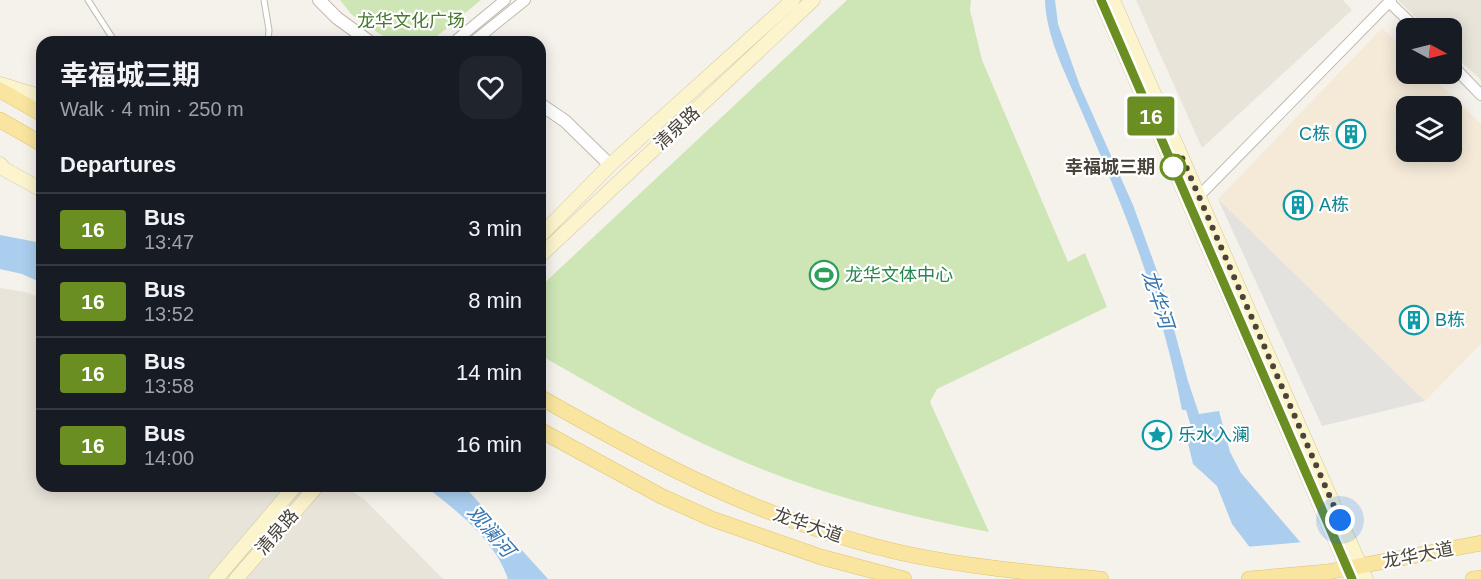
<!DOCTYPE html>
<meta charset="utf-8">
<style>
body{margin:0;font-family:Helvetica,"Noto Sans SC",sans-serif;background:#20242c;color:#f1f3f6;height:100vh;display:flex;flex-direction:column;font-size:22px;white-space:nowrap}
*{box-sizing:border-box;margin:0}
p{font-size:20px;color:#9ea1a6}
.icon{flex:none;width:33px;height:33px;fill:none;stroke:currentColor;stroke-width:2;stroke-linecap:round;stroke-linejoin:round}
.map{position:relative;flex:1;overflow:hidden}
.sheet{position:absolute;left:36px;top:36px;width:510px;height:456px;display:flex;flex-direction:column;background:#171b24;border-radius:18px;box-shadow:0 3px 15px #0003}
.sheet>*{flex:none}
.badge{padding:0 12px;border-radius:4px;font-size:21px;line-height:39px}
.needle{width:39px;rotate:97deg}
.controls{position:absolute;left:1396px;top:18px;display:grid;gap:12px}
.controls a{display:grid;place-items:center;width:66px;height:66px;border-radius:12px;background:#171b24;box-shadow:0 3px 15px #0003;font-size:30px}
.you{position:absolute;width:30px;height:30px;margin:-15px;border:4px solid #fff;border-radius:50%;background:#1a73e8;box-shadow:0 0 0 9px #1a73e833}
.map>.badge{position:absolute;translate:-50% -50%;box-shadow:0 0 0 3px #fff}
h2{padding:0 24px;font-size:22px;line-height:54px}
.round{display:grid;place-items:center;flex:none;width:63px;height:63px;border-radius:18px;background:#20242c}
.summary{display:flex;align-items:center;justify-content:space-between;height:102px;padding:0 24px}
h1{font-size:28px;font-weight:700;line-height:45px}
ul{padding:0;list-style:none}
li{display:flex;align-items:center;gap:18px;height:72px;padding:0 24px;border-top:2px solid #363941}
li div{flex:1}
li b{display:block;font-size:22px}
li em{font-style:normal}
li .badge{min-width:66px;font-weight:700;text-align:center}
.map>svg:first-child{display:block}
</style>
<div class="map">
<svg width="1481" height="579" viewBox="0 0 1481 579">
<rect width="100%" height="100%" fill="#f5f2eb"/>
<g fill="#e8e4d9">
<path d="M1136 0H1343L1352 10 1202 148Z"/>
<path d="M1398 0H1481V80L1452 53V28H1427Z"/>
<path d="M0 288 25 292 42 298V486H343L364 499 443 579H0Z"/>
</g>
<path fill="#f5ead8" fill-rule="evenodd" d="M1382 28 1407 52V74H1429L1481 124V344L1425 401 1218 199ZM1407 106H1452V152H1407Z"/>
<g fill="#cee6b6">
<path d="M340 0H481L430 42H392L352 15Z"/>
<path d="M847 0H971L970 10 982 60 1068 262 1085 253 1107 307 937 389 930 402 989 532C900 515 812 492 728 455 663 427 602 390 540 355V287Z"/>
</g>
<path fill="#e4e2df" d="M1218 199 1425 401 1322 426Z"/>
<g fill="#abceee">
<path d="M1045 0H1055L1058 24 1080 86 1133 205 1162 285 1188 381 1199 414 1219 411 1230 452 1241 473 1332 579H1274L1232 524 1217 486 1193 464 1187 439 1193 433 1186 410H1182C1167 332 1143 257 1112 183 1099 151 1085 119 1071 87 1059 59 1046 31 1045 0Z"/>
<path d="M0 235 42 243V283L22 274 0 269Z"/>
<path d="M425 486H464L548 579H508C495 540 457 511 425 486Z"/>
</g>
<path fill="#f5f2eb" d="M1304 542 1335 579H1270L1245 547Z"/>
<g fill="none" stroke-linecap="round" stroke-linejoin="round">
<g stroke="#c0bbae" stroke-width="7">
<g id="service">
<path d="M88 0 115 42"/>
<path d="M264 0 269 30 268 42"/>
</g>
</g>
<g stroke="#c0bbae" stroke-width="12">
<g id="minor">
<path d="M1389 2 1416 28"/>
<path d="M454 42 505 0"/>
<path d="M473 42 525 0"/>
<path d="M1452 65 1481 95"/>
<path d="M1199 196 1391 0"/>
</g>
</g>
<g stroke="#c0bbae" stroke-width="14">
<g id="tertiary">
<path d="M319 0 337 18 370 42"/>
<path d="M540 104 565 121 610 165"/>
</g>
</g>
<g stroke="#d2c79d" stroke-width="15">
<g id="secondary">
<path d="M1101 0 1352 579"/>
<path d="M1113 0 1366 579"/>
<path d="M0 84 42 97"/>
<path d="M0 164 4 169 42 190"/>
<path d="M540 236 610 165 793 0"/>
<path d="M540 256 813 0"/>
<path d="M216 579 295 486"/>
<path d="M236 579 317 486"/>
</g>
</g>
<g stroke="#dfc46f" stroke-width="16">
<g id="primary">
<path d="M0 90 42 114"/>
<path d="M0 120 42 144"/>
<path d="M540 397C657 464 769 523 902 553 967 567 1035 573 1101 579"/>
<path d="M540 430 661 496 712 519 821 557 904 579"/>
<path d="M1249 579 1327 572 1481 543"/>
<path d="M1473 579 1481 578"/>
</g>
</g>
<use href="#service" stroke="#fff" stroke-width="5"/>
<use href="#minor" stroke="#fff" stroke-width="10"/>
<use href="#tertiary" stroke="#fff" stroke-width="12"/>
<use href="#secondary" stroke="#fcf4cd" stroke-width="14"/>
<use href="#primary" stroke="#f9e59f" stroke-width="15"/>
</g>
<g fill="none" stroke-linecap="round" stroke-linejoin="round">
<g stroke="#fff" stroke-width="14">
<path id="line" d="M1101 0 1352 579"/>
</g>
<use href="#line" stroke="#6b8e23" stroke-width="9"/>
<path stroke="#494339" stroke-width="6" stroke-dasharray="0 10.8" d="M1173 167 1180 153 1340 520"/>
</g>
<defs>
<g id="building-ring" transform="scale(1.5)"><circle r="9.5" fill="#fff" stroke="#0f9aa8" stroke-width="1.5"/><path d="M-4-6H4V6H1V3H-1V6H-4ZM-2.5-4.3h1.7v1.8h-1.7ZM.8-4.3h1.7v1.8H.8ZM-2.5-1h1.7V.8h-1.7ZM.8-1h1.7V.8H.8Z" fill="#0f9aa8"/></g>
<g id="stadium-ring" transform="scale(1.5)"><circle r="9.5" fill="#fff" stroke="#2e9e5b" stroke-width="1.5"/><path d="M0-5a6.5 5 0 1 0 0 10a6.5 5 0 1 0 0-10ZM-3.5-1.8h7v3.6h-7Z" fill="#2e9e5b"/></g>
<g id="sight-ring" transform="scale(1.5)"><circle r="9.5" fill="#fff" stroke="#0f9aa8" stroke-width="1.5"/><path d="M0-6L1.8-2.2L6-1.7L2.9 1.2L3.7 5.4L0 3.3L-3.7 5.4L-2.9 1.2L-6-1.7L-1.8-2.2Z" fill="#0f9aa8"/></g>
</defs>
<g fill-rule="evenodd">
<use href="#building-ring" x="1351" y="134"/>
<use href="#building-ring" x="1298" y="205"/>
<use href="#stadium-ring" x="824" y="275"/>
<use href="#building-ring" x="1414" y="320"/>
<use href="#sight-ring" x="1157" y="435"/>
</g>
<circle fill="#fff" stroke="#6b8e23" stroke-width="3" cx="1173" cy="167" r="12"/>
<g text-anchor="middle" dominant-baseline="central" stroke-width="4.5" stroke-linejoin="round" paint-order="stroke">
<g font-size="18" fill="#46782e" stroke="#fff">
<text x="411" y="21">龙华文化广场</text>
</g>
<g font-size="18" fill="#494339" stroke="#fff">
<text transform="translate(677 128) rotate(-43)">清泉路</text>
<text transform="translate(808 525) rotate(19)">龙华大道</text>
<text transform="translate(277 532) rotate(-49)">清泉路</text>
<text transform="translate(1418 555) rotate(-11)">龙华大道</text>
</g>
<g font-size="18" fill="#0d838f" stroke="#fff" text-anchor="start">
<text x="1330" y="134" text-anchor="end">C栋</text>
<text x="1319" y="205">A栋</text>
<text x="1435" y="320">B栋</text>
<text x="1178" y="435">乐水入澜</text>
</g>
<g font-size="18" font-weight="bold" fill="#494339" stroke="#fff" text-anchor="end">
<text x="1155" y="167">幸福城三期</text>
</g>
<g font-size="18" fill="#27864d" stroke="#fff" text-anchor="start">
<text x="845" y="275">龙华文体中心</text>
</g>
<g font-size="20" font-style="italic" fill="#3675b0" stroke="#fff">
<text transform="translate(1158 299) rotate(72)">龙华河</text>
<text transform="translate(491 531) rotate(49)">观澜河</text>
</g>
</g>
</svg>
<div class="controls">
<a><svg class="needle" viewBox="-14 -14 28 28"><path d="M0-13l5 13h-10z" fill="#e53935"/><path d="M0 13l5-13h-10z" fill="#9ea1a6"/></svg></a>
<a><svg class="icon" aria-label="layers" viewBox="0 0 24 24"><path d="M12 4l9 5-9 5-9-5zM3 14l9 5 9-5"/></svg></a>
</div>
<div class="you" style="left:1340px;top:520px"></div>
<b class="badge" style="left:1151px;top:116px;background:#6b8e23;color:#fff">16</b>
<section class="sheet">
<div class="summary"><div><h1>幸福城三期</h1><p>Walk · 4 min · 250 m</p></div><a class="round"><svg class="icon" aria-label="heart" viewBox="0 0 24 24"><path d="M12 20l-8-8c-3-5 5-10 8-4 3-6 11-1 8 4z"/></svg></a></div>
<h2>Departures</h2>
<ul>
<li><span class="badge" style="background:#6b8e23;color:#fff">16</span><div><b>Bus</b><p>13:47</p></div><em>3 min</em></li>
<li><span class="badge" style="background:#6b8e23;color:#fff">16</span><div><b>Bus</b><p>13:52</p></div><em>8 min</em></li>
<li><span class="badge" style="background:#6b8e23;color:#fff">16</span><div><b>Bus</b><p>13:58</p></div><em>14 min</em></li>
<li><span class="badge" style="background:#6b8e23;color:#fff">16</span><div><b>Bus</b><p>14:00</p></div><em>16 min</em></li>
</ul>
</section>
</div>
